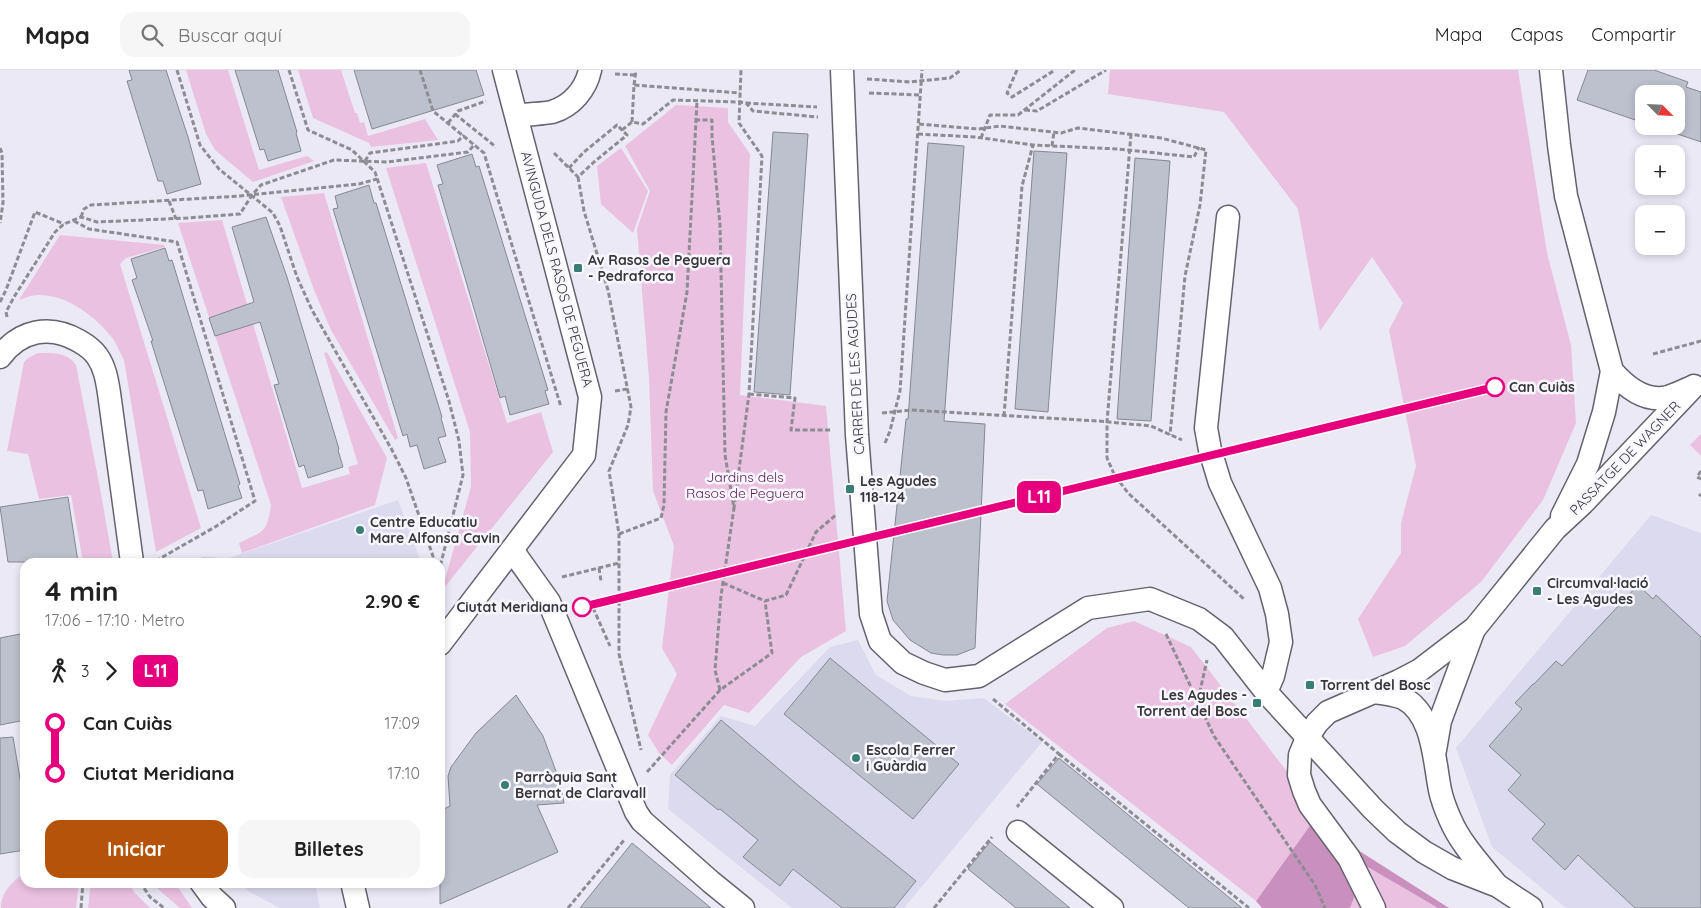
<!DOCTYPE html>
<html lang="es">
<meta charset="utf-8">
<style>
body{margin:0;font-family:Quicksand,sans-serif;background:#f6f6f6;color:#222;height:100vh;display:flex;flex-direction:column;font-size:19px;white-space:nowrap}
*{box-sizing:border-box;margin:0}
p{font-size:16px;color:#767676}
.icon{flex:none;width:28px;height:28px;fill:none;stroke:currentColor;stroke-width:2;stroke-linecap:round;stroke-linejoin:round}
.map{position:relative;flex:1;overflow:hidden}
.side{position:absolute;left:20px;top:488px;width:425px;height:330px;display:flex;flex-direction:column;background:#fff;border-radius:15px;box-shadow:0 2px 8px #0003}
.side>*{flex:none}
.badge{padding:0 10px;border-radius:8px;font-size:18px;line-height:32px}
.needle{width:32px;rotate:114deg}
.buttons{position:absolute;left:1635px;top:15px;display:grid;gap:10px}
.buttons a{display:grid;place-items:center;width:50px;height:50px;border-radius:10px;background:#fff;box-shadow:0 2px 8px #0003;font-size:25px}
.map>.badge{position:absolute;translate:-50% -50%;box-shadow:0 0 0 2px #fff}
.legs{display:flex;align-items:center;gap:8px;height:55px;padding:0 25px;font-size:16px}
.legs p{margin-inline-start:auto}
.summary{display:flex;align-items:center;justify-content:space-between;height:85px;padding:0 25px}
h1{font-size:28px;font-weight:700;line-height:38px}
.cta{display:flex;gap:10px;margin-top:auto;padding:10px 25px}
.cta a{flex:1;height:58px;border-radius:15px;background:#b45309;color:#fff;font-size:20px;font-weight:700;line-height:58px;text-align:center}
.cta a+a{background:#f6f6f6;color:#222}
ul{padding:0 25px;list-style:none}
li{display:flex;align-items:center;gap:18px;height:50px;font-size:19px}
li i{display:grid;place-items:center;width:8px;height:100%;margin:0 6px;background:currentColor}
li i::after{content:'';width:12px;height:12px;margin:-6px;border:4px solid;border-radius:50%;background:#fff}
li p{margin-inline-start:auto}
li:first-child i{background:linear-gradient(#0000 50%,currentColor 0)}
li:last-child i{background:linear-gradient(currentColor 50%,#0000 0)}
header{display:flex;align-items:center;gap:30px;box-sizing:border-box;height:70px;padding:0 25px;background:#fff;border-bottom:1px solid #e0e0e0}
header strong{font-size:24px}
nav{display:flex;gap:28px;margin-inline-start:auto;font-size:18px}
.search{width:350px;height:45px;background:#f6f6f6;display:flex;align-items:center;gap:12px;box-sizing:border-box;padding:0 18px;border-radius:15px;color:#767676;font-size:19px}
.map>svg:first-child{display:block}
</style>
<header>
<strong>Mapa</strong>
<div class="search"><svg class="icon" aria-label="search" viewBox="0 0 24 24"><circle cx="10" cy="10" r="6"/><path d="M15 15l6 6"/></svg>Buscar aquí</div>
<nav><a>Mapa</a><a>Capas</a><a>Compartir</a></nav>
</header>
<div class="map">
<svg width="1701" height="838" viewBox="0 0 1701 838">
<rect width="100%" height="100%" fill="#ebe9f6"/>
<g fill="#dcdaee">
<path d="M398 430 421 492H226V489Z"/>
<path d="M1651 445 1701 463V838H1566L1492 777 1456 678Z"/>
<path d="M858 570 876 605 911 626 945 631 984 628 1042 672 904 838H792L668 739 670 705 721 646 755 656 830 577Z"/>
<path d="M240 813H315L320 838H280L250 822Z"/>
</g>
<g fill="#ebc1e2">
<path d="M186 0H228L259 100 307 86 314 91 253 112 215 80 206 64Z"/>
<path d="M298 0H341L355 43H357L360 53 364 52 368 66 425 49 438 70 371 77 369 73 313 48Z"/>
<path d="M1110 0H1518L1547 183 1571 275 1576 353 1543 430 1481 512 1405 576 1373 587 1358 549 1401 483V453L1416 396 1389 260 1403 233 1372 187 1320 261 1298 139 1224 42 1108 24Z"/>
<path d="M676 35 728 38V52L750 84 740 325 826 336 846 561 801 587 749 643 724 635 672 695 659 683 648 665 677 604 662 578 674 476 653 421 649 308 637 159 650 121 625 76Z"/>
<path d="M621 78 648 121 633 163 601 134 597 96Z"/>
<path d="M426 93 507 353 541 342 553 382 444 518 443 517 471 417 470 362 386 98Z"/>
<path d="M324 123 398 368 395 370 331 260 314 220 281 127Z"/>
<path d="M222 150 302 418 350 404 348 397 358 394 324 283 327 282 387 388 375 435 242 483 239 473C263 461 267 464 271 435L178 153Z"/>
<path d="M60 165 164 175 165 177 126 188 120 194 201 458 156 482 124 290C120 283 117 275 113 269 97 247 66 224 38 225 32 225 25 228 19 230Z"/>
<path d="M38 283C52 283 68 282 76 295L100 418 113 492H83L71 425 39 429 28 384 7 381 24 292 28 288Z"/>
<path d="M1701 364V386L1690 375Z"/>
<path d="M203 487 224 488V492H187Z"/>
<path d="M1134 551 1191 577 1319 743 1256 831 1005 634 1107 558Z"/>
<path d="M1366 796 1438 838H1350Z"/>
<path d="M25 802V812L79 813 76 838H1C1 821 13 812 25 802Z"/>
<path d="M91 812 129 813 134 822 150 838H88Z"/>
<path d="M151 813H175L192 838H180Z"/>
</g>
<path fill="#c990be" d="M1319 743 1339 768 1449 838H1438L1366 796 1350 838H1262L1256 831Z"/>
<g fill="#bdc1cd" stroke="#848893">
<path d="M129 0H166L188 67 201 114 167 124 163 111H158L127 11 132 10Z"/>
<path d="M235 0H278L297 62 296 63 301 81 268 91 264 79 260 80Z"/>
<path d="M354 0H476L484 25 372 59Z"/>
<path d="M1588 0H1654L1688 12 1686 17 1701 22V72L1654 56H1676V24H1644V53L1577 30Z"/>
<path d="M773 62 808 64 790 325 754 322Z"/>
<path d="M928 73 964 76 944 351 985 354 975 578 957 585H943L931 583 910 570 893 550 887 531 906 349H908Z"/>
<path d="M1034 81 1067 83 1048 342 1015 339Z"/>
<path d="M472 84 476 97 479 96 548 320 545 321 549 334 510 345 505 326 500 328 438 115 443 114 437 95Z"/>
<path d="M1135 88 1170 91 1151 351 1117 349Z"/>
<path d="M369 115 374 133H376L442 347 441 348 446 366 438 368 446 392 424 399 417 375 410 377 407 364 403 366 333 139 338 138 335 126Z"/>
<path d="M266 147 287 207 339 379 338 380 343 397 308 408 304 395 299 397 274 315 279 314 260 252 215 266 209 248 254 232 232 157Z"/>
<path d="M165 178 169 191 172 190 240 414 238 416 242 428 208 439 203 420 198 421 151 271H153L132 210 137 208 131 189Z"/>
<path d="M68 427 78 492H8L0 437Z"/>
<path d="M1638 515 1653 529 1656 525 1701 567V838H1635L1578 785 1565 800 1532 769 1545 754 1508 720 1521 705 1489 676 1522 639 1515 633 1533 614H1534L1556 591 1562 596Z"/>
<path d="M25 563V650L0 655V568Z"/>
<path d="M830 588 959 694 913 749 784 644Z"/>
<path d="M516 625 543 666 560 712 564 733 537 735 558 782 440 834V741L450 736 448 706 451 697 476 663Z"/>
<path d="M721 650 800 717 916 811 894 838H842L793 799 780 816 743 787 758 770 720 739 718 740 675 705Z"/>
<path d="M13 667 25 738V780L0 784V668Z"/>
<path d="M1059 688 1242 838H1189L1115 778 1037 714Z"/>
<path d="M990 772 1070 838H1016L968 799Z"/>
<path d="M632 773 711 838H580Z"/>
</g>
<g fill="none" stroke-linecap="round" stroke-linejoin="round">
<g stroke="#64636d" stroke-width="25">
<g id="street">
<path d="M842 0 857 365 871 544 880 571 903 593 924 603 945 610 979 606 1088 538 1150 529 1199 549 1223 567 1266 622 1373 739 1397 762 1424 782 1452 798 1498 816 1531 838"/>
<path d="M1551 0 1559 75 1566 126 1612 301C1626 317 1645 333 1668 327 1675 325 1683 321 1690 318"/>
<path d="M517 46C528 44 541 44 552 42 572 36 586 19 590 0"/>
<path d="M1228 147 1206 358 1210 380 1220 413 1270 518 1277 544 1281 572 1273 606 1266 622"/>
<path d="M0 287C20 260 50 254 79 271 86 275 93 280 97 286 105 297 107 310 109 323L132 492"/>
<path d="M1562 446 1588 394 1604 342 1612 301"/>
<path d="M512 480 549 532 636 742 642 751 711 812 743 838"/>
<path d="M440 574 584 385 590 327 504 0"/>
<path d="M1373 622C1383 623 1393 624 1403 628 1434 644 1434 691 1440 720 1442 730 1446 740 1450 749 1460 773 1480 794 1496 814"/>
<path d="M1435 680 1440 651 1474 559"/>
<path d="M1018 762 1112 838"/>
<path d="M201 812 212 827 224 838"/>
<path d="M352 812 358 838"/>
<path d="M1374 838 1349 788 1310 735 1304 721 1299 705 1300 685 1307 668 1317 653 1328 642 1399 611 1420 600 1475 558 1555 459 1583 433 1694 316"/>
</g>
</g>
<g stroke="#8d8c94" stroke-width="3" stroke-dasharray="5 2.5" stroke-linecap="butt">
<path d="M177 0 200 75 219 99 273 143 280 156 297 207 312 240 392 380 406 408 435 492"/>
<path d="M289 0 308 60 352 80 375 102 449 331 459 371 463 405 440 497"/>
<path d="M420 0 433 41 484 83 561 337"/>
<path d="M1017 0 1007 23 1012 27 1055 0"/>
<path d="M615 4 635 5"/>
<path d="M867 9 910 12 950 8 961 0"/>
<path d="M634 15 636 0"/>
<path d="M869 23 921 25"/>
<path d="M746 33 817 37"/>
<path d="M1025 40 1037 41 1106 0"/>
<path d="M455 44 496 77"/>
<path d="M695 50H712V66L720 155 725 385 734 438 749 324 762 86 739 53 741 0"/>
<path d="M632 52 634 15 740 23"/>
<path d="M448 53 458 41 486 31"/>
<path d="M919 54 978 59 1000 56 1061 63 1078 58 1161 68 1206 80 1200 135 1185 206 1170 365"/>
<path d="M622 60 632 52 643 54 673 30 739 32 746 33 753 41 818 47"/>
<path d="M918 64 975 67 1033 75 1118 79 1194 87 1199 77"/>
<path d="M1131 64 1107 352V388L1114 404 1128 423 1244 529"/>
<path d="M981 68 990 45H1018L1075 0"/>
<path d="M1052 76 1054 62"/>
<path d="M0 78 2 83 3 133 0 153"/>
<path d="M554 83 578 107 594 92 627 65 617 55 584 82 569 98"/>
<path d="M365 91 370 83 458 71 464 65"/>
<path d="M578 107 584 141 608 220 631 337 628 355 609 401 619 464V584L641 680"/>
<path d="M169 131 176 149"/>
<path d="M81 147 84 139 91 135 240 126 359 114 377 109"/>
<path d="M74 151 89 159 177 172 255 431 215 457 159 489"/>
<path d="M0 232 6 220 35 142 64 154"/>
<path d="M7 247 6 242 14 227 55 162 64 154 81 147 97 152 187 148 240 144 252 125 261 115 334 90 387 92 468 82 475 74"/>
<path d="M1653 284 1701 271"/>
<path d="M615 321 628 319"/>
<path d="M749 324 795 328 791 360H831"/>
<path d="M882 343 911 340 1098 351 1151 356 1182 370"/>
<path d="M1004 346 1022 116 1033 75"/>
<path d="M885 373 890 361 900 321 922 0"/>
<path d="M1701 401 1697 407 1701 409"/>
<path d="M1699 424 1701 426"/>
<path d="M619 464 661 448 664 435 666 342 687 222 697 31"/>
<path d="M599 498 601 511"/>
<path d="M562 507 619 493"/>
<path d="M723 513 765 531 786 525 816 462 837 444"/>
<path d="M590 531 610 576"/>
<path d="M1166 564 1214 666 1315 815 1325 838"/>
<path d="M720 620 715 600 721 526 734 438"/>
<path d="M993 629 1059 684 1017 737"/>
<path d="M1198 630 1207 590"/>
<path d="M1059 684 1249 838"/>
<path d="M647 702 720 620 772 583 765 531"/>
<path d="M140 812 150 827 164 838"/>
<path d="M81 838 83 812"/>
<path d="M568 838 625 769"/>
<path d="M934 838 992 767"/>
</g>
<use href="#street" stroke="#fff" stroke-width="22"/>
</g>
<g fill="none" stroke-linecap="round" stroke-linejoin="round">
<g stroke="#fff" stroke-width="11">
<path id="line-1" d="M582 537 1495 317"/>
</g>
<use href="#line-1" stroke="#e6007e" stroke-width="8"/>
</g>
<g fill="#387e74" stroke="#f8f7ff" stroke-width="2">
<rect x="573" y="193" width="10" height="10" rx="2.5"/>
<rect x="845" y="414" width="10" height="10" rx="2.5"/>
<circle cx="360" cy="460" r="5"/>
<rect x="1532" y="516" width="10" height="10" rx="2.5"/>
<rect x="1305" y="610" width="10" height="10" rx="2.5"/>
<rect x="1252" y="628" width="10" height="10" rx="2.5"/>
<circle cx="856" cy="688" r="5"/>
<circle cx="505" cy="715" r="5"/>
</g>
<g fill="#fff" stroke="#e6007e" stroke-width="2.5">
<circle cx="1495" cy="317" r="9"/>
<circle cx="582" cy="537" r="9"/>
</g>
<g text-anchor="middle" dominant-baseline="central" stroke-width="5" stroke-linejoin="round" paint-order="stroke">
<g font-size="14" font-weight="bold" fill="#37373b" stroke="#f8f7ff" text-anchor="start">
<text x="588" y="190">Av Rasos de Peguera<tspan x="588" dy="16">- Pedraforca</tspan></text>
<text x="860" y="411">Les Agudes<tspan x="860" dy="16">118-124</tspan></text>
<text x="370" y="452">Centre Educatiu<tspan x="370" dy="16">Mare Alfonsa Cavin</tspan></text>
<text x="1547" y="513">Circumval·lació<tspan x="1547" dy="16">- Les Agudes</tspan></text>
<text x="1320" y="615">Torrent del Bosc</text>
<text x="1247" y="625" text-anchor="end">Les Agudes -<tspan x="1247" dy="16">Torrent del Bosc</tspan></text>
<text x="866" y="680">Escola Ferrer<tspan x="866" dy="16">i Guàrdia</tspan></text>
<text x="515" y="707">Parròquia Sant<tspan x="515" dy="16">Bernat de Claravall</tspan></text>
</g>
<g font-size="14" fill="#37373b" stroke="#f8f7ff">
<text transform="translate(557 199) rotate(75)">AVINGUDA DELS RASOS DE PEGUERA</text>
<text transform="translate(855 304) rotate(-93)">CARRER DE LES AGUDES</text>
<text transform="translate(1625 388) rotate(-46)">PASSATGE DE WAGNER</text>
</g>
<g font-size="14" font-weight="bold" fill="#37373b" stroke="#f8f7ff" text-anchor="start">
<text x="1509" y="317">Can Cuiàs</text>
<text x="568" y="537" text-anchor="end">Ciutat Meridiana</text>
</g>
<g font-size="14" fill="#5d1a54" stroke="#f8f7ff">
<text x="745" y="407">Jardins dels<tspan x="745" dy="16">Rasos de Peguera</tspan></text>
</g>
</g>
</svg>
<div class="buttons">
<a><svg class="needle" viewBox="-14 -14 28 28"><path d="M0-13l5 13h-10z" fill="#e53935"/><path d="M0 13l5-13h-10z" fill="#767676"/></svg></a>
<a>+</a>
<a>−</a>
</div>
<b class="badge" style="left:1039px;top:427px;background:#e6007e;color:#fff">L11</b>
<section class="side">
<div class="summary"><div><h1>4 min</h1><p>17:06 – 17:10 · Metro</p></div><b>2.90 €</b></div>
<div class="legs"><svg class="icon" aria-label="walk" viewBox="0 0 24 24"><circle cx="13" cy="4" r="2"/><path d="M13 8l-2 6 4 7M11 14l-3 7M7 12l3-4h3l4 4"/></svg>3<svg class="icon" aria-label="forward" viewBox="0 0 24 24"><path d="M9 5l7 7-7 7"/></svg><b class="badge" style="background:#e6007e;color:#fff">L11</b></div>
<ul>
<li><i style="color:#e6007e"></i><b>Can Cuiàs</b><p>17:09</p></li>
<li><i style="color:#e6007e"></i><b>Ciutat Meridiana</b><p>17:10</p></li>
</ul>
<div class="cta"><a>Iniciar</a><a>Billetes</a></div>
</section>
</div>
